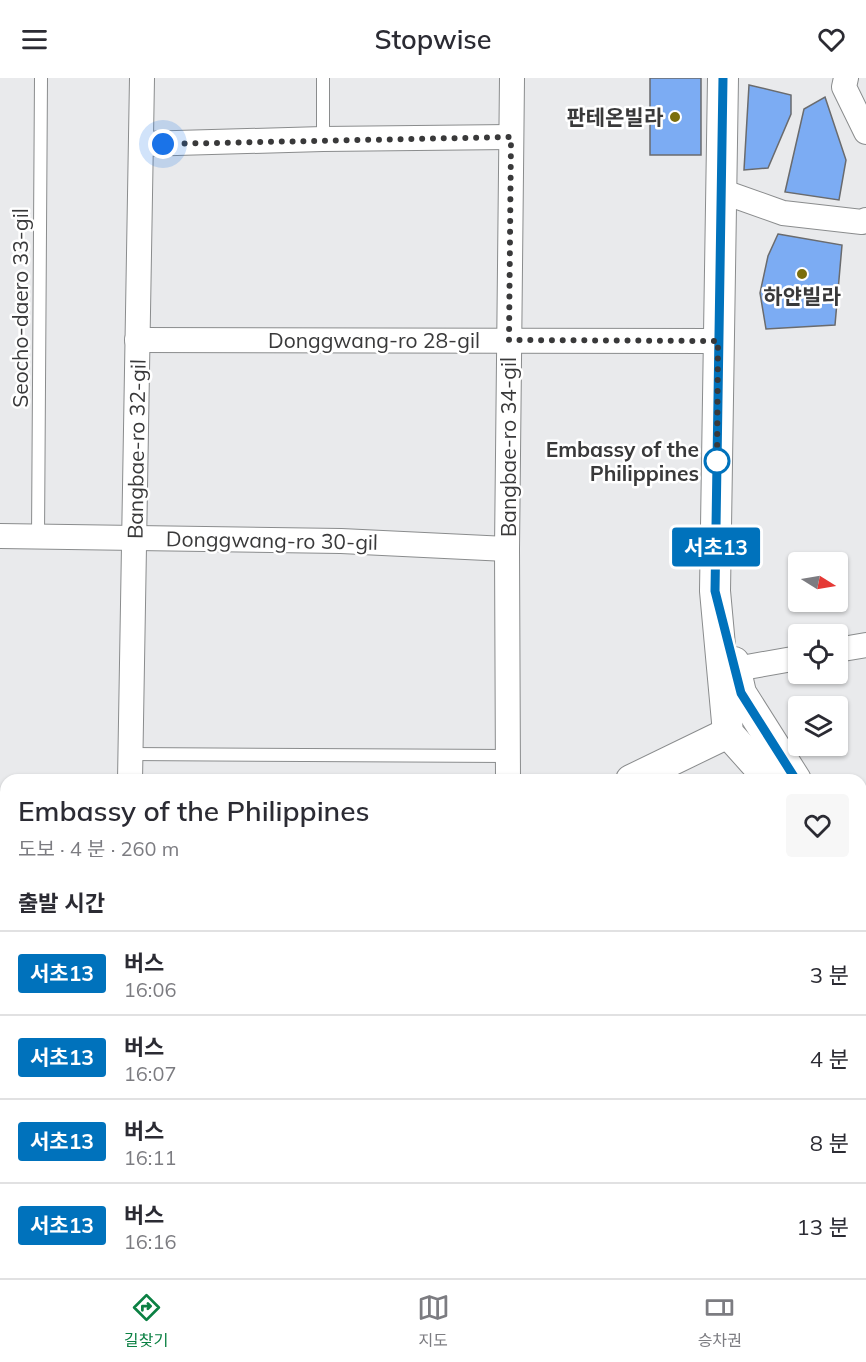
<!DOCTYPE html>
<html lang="ko">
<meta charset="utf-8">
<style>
body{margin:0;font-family:Mulish,"Noto Sans KR",sans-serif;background:#f7f7f7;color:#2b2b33;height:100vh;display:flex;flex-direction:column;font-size:22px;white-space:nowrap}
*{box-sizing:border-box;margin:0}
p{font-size:20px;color:#7c7c81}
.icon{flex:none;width:33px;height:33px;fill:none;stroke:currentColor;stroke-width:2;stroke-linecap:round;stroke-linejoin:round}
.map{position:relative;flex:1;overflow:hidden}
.details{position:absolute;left:0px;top:696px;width:867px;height:504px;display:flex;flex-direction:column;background:#fff;border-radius:18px 18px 0 0;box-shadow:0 2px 4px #0004}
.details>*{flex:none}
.badge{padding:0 12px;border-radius:4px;font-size:21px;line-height:39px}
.needle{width:39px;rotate:101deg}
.controls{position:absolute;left:788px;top:474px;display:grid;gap:12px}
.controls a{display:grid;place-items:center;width:60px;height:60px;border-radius:6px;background:#fff;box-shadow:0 2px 4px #0004;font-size:30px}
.you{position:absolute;width:30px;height:30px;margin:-15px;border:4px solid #fff;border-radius:50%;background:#1a73e8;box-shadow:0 0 0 9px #1a73e833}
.map>.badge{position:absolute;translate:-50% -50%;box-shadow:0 0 0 3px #fff}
h2{padding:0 18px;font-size:22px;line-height:54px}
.round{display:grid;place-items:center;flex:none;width:63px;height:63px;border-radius:6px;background:#f7f7f7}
.headline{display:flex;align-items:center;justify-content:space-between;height:102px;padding:0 18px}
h1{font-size:28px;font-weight:600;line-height:45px}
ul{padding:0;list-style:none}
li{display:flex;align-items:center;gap:18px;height:84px;padding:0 18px;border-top:2px solid #e1e1e2}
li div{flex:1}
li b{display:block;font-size:22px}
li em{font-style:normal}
li .badge{min-width:66px;font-weight:700;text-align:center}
header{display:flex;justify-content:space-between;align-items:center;height:78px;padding:0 18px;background:#fff;font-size:27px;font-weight:600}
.tab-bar{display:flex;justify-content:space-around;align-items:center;height:84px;border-top:2px solid #e1e1e2;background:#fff;font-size:16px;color:#7c7c81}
.tab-bar a{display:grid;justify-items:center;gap:3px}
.tab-bar .selected{color:#0b8043}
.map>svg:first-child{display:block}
</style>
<header><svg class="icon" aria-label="menu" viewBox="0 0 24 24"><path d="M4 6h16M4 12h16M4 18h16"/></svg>Stopwise<svg class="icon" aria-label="heart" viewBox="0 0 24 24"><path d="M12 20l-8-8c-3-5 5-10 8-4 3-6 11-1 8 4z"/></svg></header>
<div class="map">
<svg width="866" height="1200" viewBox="0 0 866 1200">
<rect width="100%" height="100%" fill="#e9eaec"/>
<path fill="#d9dfe7" d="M861 1029 866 1030V1200H576L578 1194H861Z"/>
<path fill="#c0cc7d" d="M0 934H6V1194H553L557 1200H0Z"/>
<g fill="#7cacf3" stroke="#6a6b6d" stroke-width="1.5">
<rect x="650" y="0" width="51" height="77"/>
<path d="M749 7 791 17V36L768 90 744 92Z"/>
<path d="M825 19 846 82 839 122 785 114 804 31Z"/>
<path d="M778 156 842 167 835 247 766 251 760 215 768 178Z"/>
<path d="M866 908V1007L862 1009 861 911Z"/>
<path d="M861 1085 866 1087V1158L861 1156Z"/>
<path d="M606 1194H654L653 1198 662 1200H604Z"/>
</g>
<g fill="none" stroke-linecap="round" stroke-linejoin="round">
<g stroke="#8a8c8d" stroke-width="14">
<g id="service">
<path d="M323 0V61"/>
<path d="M38 459 41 0"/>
<path d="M130 676 508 678"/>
</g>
</g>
<g stroke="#8a8c8d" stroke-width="26">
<g id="minor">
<path d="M846 0 844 9 866 54"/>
<path d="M141 66 323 61 511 59"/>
<path d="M721 113 783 135 862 144 866 142"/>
<path d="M137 262 718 263"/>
<path d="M0 458 341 463 507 471"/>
<path d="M837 572 866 567"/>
<path d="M736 591 798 580"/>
<path d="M130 702 142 0"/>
<path d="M508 702 507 471 512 0"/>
</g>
</g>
<g stroke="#8a8c8d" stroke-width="32">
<g id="tertiary">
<path d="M723 0 715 513 728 655 770 702"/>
<path d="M734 584 741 615 796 702"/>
<path d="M631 702 728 655"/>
<path d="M861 803 866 809"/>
<path d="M0 907H6"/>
</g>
</g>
<use href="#service" stroke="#fff" stroke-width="12"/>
<use href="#minor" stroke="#fff" stroke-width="24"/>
<use href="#tertiary" stroke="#fff" stroke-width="30"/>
</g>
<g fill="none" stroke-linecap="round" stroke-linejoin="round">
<g stroke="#fff" stroke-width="14">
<path id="line" d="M723 0 715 513 741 615 796 702"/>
</g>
<use href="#line" stroke="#0072bc" stroke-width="9"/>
<path stroke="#39393a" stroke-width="6" stroke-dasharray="0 10.8" d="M163 66 511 59 509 262 718 263 717 383"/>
</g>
<g fill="#7b6e0c" stroke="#fff" stroke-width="2">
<circle cx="675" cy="39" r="6"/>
<circle cx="802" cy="196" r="6"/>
</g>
<circle fill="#fff" stroke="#0072bc" stroke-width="3" cx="717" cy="383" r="12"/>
<g text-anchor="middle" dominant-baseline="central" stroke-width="5" stroke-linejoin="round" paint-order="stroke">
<g font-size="21" font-weight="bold" fill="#39393a" stroke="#fff" text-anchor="end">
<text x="663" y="39">판테온빌라</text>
<text x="802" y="218" text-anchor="middle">하얀빌라</text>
</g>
<g font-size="21" fill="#39393a" stroke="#fff">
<text transform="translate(20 230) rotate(-90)">Seocho-daero 33-gil</text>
<text x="374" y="262">Donggwang-ro 28-gil</text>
<text transform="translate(508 369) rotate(-90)">Bangbae-ro 34-gil</text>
<text transform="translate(136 371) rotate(-89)">Bangbae-ro 32-gil</text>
<text transform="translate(272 462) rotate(1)">Donggwang-ro 30-gil</text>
</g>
<g font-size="21" font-weight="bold" fill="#39393a" stroke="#fff" text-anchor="end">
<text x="699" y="371">Embassy of the<tspan x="699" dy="24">Philippines</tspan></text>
</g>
</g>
</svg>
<div class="controls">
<a><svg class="needle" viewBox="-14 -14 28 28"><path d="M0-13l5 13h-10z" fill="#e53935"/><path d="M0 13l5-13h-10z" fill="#7c7c81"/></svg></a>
<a><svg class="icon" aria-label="locate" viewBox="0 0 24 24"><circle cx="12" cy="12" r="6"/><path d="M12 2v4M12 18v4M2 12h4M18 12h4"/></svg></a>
<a><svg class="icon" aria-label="layers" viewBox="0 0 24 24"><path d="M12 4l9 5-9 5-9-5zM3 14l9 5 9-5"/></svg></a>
</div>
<div class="you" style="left:163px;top:66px"></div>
<b class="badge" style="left:716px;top:469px;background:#0072bc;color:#fff">서초13</b>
<section class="details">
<div class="headline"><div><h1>Embassy of the Philippines</h1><p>도보 · 4 분 · 260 m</p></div><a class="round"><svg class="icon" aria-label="heart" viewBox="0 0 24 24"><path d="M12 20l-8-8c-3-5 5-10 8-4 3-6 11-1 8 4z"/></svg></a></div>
<h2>출발 시간</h2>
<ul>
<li><span class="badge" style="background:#0072bc;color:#fff">서초13</span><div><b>버스</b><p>16:06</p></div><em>3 분</em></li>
<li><span class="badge" style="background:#0072bc;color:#fff">서초13</span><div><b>버스</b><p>16:07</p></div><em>4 분</em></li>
<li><span class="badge" style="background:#0072bc;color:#fff">서초13</span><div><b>버스</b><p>16:11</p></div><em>8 분</em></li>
<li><span class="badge" style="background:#0072bc;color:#fff">서초13</span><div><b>버스</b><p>16:16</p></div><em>13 분</em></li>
</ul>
</section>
</div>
<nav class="tab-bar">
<a class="selected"><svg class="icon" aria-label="directions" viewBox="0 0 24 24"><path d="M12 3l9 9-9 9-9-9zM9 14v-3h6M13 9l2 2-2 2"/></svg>길찾기</a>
<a><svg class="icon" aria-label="map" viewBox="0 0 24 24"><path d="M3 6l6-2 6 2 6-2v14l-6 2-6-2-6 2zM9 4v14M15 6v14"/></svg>지도</a>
<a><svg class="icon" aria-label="tickets" viewBox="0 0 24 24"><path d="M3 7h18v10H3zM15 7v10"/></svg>승차권</a>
</nav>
